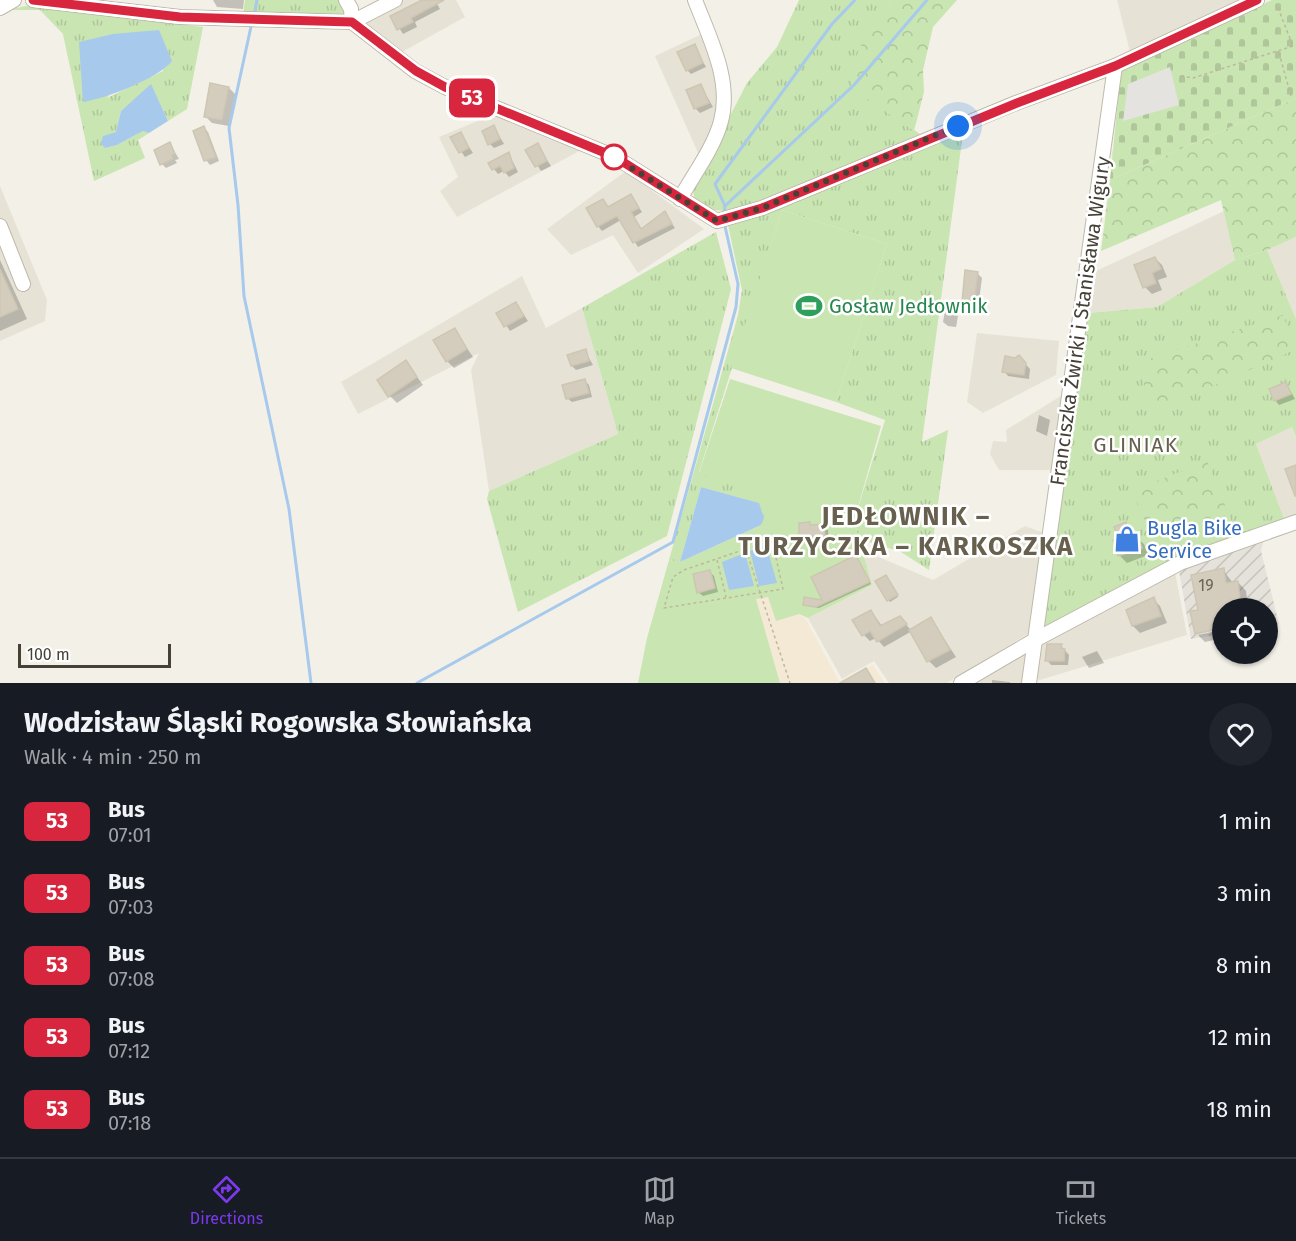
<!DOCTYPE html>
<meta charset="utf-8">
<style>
body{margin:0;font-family:"Fira Sans",sans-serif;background:#20242c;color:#f1f3f6;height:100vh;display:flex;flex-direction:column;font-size:22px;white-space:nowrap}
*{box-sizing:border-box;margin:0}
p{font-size:20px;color:#9ea1a6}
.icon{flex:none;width:33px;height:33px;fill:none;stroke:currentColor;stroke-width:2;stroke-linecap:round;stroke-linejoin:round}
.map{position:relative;height:683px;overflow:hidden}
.panel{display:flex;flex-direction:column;background:#171b24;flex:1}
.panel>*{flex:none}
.badge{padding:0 12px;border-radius:9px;font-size:21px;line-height:39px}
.tools{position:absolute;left:1212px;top:598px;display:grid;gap:12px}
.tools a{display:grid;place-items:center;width:66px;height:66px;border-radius:50%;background:#171b24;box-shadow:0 2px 4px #0004;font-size:30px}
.scale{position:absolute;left:18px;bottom:15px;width:153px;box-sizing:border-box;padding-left:6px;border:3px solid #464137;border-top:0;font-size:16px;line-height:21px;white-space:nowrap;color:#464137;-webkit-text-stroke:4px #fff;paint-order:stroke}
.you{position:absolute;width:30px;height:30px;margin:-15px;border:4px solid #fff;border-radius:50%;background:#1a73e8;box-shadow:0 0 0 9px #1a73e833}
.map>.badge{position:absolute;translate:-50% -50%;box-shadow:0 0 0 3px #fff}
.round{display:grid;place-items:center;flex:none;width:63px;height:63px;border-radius:32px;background:#20242c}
.summary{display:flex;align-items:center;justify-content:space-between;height:102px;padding:0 24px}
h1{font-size:28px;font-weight:700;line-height:45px}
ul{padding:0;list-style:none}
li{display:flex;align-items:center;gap:18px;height:72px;padding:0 24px}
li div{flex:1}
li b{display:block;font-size:22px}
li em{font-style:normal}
li .badge{min-width:66px;font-weight:700;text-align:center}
.menu{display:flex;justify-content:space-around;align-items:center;height:84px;border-top:2px solid #363941;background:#171b24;font-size:16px;color:#9ea1a6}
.menu a{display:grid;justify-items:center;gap:3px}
.menu .active{color:#7c3aed}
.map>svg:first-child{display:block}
</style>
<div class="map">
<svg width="1296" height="683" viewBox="0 0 1296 683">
<defs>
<pattern id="industrial-furrows" width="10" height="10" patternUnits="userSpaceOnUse" patternTransform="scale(1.5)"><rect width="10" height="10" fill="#e5e2dc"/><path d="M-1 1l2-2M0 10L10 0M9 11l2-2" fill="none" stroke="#c6c3bd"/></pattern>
<pattern id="grass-tufts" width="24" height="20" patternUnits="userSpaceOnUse" patternTransform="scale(1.5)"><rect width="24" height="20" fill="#c9e5b2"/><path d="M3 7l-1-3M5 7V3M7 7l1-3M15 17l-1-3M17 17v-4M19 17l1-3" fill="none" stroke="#aec69a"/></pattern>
<pattern id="forest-crowns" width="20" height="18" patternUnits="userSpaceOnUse" patternTransform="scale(1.5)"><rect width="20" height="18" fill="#c9e5b2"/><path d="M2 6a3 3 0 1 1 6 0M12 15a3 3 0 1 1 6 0" fill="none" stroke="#aec69a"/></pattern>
<pattern id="cemetery-stones" width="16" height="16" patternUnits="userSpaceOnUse" patternTransform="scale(1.5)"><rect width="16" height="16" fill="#c9e5b2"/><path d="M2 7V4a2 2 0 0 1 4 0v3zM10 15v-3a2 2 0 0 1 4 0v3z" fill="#aec69a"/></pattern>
</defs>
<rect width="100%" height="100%" fill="#f3f0e7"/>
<g fill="#e6e3d6">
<path d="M402 0H456L465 17 402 52 363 20Z"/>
<path d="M1117 0H1243L1130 52Z"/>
<path d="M704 33 718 80 716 121 699 155 655 56Z"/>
<path d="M492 115 581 150 457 217 440 191 458 177 439 137Z"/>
<path d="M626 171 704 229 638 273 613 235 571 255 547 229Z"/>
<path d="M0 186 47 300 45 321 0 341Z"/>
<path d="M1224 211 1235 260 1157 307 1088 313 1094 272Z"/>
<path d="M1296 237V319L1267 250Z"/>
<path d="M522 276 546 328 582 308 618 434 489 491 471 370 479 353 358 414 341 382Z"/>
<path d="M977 333 1059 341 1056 375 983 413 967 402Z"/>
<path d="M1064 394 1053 470H999L990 454 993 441 1007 442 1006 430Z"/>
<path d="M1292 427 1296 437V517L1285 521 1256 444Z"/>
<path d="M1025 526 1044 533 1029 633 947 683H889L874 661 842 679 808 618 872 585 862 550 933 580Z"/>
<path d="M1175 572 1187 635 1040 680 1027 675 1026 683H966Z"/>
</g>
<path fill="#f4e9d4" d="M768 597 805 618 839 681 873 665 885 683H780L755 598Z"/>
<path fill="url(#industrial-furrows)" d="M1265 535 1261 551 1279 624 1268 626V609H1222V634L1191 639 1179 571 1192 561Z"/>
<g fill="url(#grass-tufts)" fill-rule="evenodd">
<path d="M245 0H341L348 16 243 15Z"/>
<path d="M799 0H891L884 11 851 87 920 134 732 212 708 209 694 198 693 187 747 83 777 47Z"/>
<path d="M25 6 203 27 187 109 168 121 151 85 121 111 116 132 104 136 105 148 117 145 143 131 149 133 138 140 145 158 94 181 63 34 40 10H10ZM159 30 163 71 107 98Z"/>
<path d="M963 133 922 442 948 430 929 570 901 552 859 539 854 521 885 420 836 402 887 244 782 210 699 472 770 496 764 518 758 503 701 487 680 562 669 560 738 315 742 290 728 225 760 215Z"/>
<path d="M716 232 731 289 667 536 518 612 487 499 489 491 618 434 582 308Z"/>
<path d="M1267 250 1296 319V437L1292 427 1256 444 1285 521 1039 633 1088 313 1157 307 1235 260Z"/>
</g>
<g fill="url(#forest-crowns)">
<path d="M891 0H957L933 27 923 70 924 92 914 131 851 88C849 53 873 27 891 0Z"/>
<path d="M1296 98V237L1267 250 1235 260 1221 200 1101 251 1110 180Z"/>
<path d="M1283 315 1296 349 1223 382 1156 407 1134 364Z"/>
<path d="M1207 461 1238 537 1164 565 1132 491Z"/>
</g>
<path fill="url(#cemetery-stones)" d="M1272 0H1296V98L1110 180 1121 70Z"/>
<g fill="#c9e5b2">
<path d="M782 210 887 244 836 402 731 368Z"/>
<path d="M730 379 881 426 854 521 872 585 808 618 799 614 776 621 768 597 756 599 780 683H638L647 638 669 560 680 562 761 525 769 496 699 473Z"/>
</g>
<path fill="#e4e3df" d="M1170 67 1179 105 1123 121 1128 84Z"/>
<g fill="#a7c9ec">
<path d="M159 30 172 61C157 79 107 98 83 102L79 42 113 34Z"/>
<path d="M151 84 168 121 149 133 143 131 117 145 105 148 101 144 103 136 116 132 121 111Z"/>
<path d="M701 487 759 503 764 518 761 525 680 562Z"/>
<path d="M766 545 777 583 759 586 750 551Z"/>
<path d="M745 553 754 586 729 590 722 562Z"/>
</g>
<g fill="#0003">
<path d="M213 0H244L243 9 217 7Z"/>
<path d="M424 0H435L440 9 415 22 417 27 403 34 392 17Z"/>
<path d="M694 46 706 67 691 74 687 70Z"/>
<path d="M701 86 713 107 700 113 695 108Z"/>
<path d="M229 88 236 95 229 126 212 123 205 116Z"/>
<path d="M494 127 504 144 494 148 490 144Z"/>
<path d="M204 128 208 132 219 161 210 165 206 160Z"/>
<path d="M460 133 473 153 465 157 452 138Z"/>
<path d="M170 144 179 159 175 160 177 163 166 168 162 164Z"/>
<path d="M537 145 551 166 541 171 528 150Z"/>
<path d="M509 154 518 172 509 177 504 171 498 174 490 164Z"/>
<path d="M631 196 642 212 634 217 642 230 664 213 675 228 638 247 621 220 602 231 598 226 602 200 609 208Z"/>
<path d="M1155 258 1162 265 1167 277 1158 280 1162 290 1152 294 1145 287Z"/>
<path d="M0 260 27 319 0 331Z"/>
<path d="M977 273 982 278 978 308 968 306 963 302Z"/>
<path d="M516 303 528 321 510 331 498 313Z"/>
<path d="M945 311 953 312 958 316 956 327 948 326 943 322Z"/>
<path d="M455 330 473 357 454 368 447 361Z"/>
<path d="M585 351 593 365 576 370 572 366Z"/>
<path d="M1019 357 1030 369 1029 379 1008 376 1004 371Z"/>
<path d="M406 362 423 385 397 403 390 396Z"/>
<path d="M585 381 589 385 592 397 572 402 567 398Z"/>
<path d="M1286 383 1295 399 1279 405 1275 400Z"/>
<path d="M1039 415 1050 420 1047 436 1036 431Z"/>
<path d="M809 524 812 527 823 526 828 530 829 541 806 539 801 535Z"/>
<path d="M1126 524 1135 537 1144 544 1148 555 1127 563 1120 556 1114 541 1120 539Z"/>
<path d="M856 557 871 584 819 608 804 605 824 602Z"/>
<path d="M1223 570 1233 583 1238 582 1246 591 1248 609H1222V627L1196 632Z"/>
<path d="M710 572 714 576 718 592 703 596 698 592Z"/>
<path d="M888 578 898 597 890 602 888 600Z"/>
<path d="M1153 599 1160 606 1167 623 1140 633 1133 626Z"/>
<path d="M871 611 882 626 900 618 911 630 931 619 956 657 936 668 929 661 912 631 884 647 876 638 870 641 864 635Z"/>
<path d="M1268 619 1271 628 1268 629Z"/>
<path d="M1222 630V638L1205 642 1198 635Z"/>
<path d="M1061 646 1069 655 1068 665H1051L1047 660Z"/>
<path d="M1097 651 1104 663 1089 668 1082 657Z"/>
<path d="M992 680 1009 682 1011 683H992Z"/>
</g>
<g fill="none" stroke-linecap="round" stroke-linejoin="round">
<g stroke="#a7c9ec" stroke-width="3">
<path d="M254 16 257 0"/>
<path d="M252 22 229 128 238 205 244 296 289 509 311 683"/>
<path d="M725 206 715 184 832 24 855 0"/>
<path d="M724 215 725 206 854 85 927 0"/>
<path d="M417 683 673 542 736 307 738 284 724 222"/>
</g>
</g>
<g fill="#d4cdbd" stroke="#cec6b1" stroke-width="1.5">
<path d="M422 0H444L411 18 413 22 397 30 390 16Z"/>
<path d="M695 44 703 63 686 71 677 52Z"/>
<path d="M210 83 229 87 222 120 204 117Z"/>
<path d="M701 84 709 103 694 109 686 90Z"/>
<path d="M494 125 500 139 488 145 482 131Z"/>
<path d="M204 126 216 157 204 161 193 131Z"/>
<path d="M461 132 469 148 459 153 450 137Z"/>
<path d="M170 142 175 154 172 155 173 159 160 165 154 150Z"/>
<path d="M538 143 547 161 535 167 525 150Z"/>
<path d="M509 152 514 168 504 173 500 166 492 170 488 163Z"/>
<path d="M631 194 639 208 631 212 641 229 665 211 672 224 633 243 617 216 597 227 586 208 603 199 608 207Z"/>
<path d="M1155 257 1161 269 1152 273 1156 283 1143 288 1134 265Z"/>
<path d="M0 269 18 309 0 317Z"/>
<path d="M965 270 978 272 974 304 962 302Z"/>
<path d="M516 302 524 316 504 327 496 313Z"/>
<path d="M455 328 467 349 446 362 433 340Z"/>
<path d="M586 349 589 361 571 366 567 355Z"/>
<path d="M1019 355 1026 363 1024 375 1002 372 1005 356 1015 358Z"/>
<path d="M406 360 417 377 388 397 377 380Z"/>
<path d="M585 379 589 393 566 399 562 385Z"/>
<path d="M1286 382 1291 394 1274 401 1269 389Z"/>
<path d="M1296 465V496H1295L1285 469Z"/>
<path d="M810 522V525L824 524 825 537 799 535V523Z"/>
<path d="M1126 522 1132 537 1137 535 1142 548 1118 556 1113 540 1118 538 1114 527Z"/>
<path d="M856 555 870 582 816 607 803 605 804 597 822 600 811 577Z"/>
<path d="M1224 568 1226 583 1238 581 1241 609H1222V628L1195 634 1190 611 1198 610 1191 575Z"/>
<path d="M710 570 715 588 697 593 693 574Z"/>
<path d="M886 575 898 595 887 601 875 581Z"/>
<path d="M1154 597 1161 616 1132 626 1126 610Z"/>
<path d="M871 610 880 626 900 616 907 624 877 642 870 631 862 636 852 620Z"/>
<path d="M931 617 950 650 927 662 909 630Z"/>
<path d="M1047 644H1062L1061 648 1065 649 1064 661H1045Z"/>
<path d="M866 668 875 683H840Z"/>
</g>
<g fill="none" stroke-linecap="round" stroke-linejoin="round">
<g stroke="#beb9aa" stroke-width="16">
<g id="minor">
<path d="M33 0 180 17 352 22 395 0"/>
<path d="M346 0 351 9 352 22 415 71 445 87 615 157 717 221 762 208 1016 103 1115 66 1257 0"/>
<path d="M0 8 14 0"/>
<path d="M680 199C693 175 714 148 721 121 732 80 709 37 695 0"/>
<path d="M0 226 23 284"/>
<path d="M961 683 1033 641 1180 563 1296 522"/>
<path d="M1029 683 1115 66"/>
</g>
</g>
<g stroke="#bfb69c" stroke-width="1.5" stroke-dasharray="3 3" stroke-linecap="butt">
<path d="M1278 8 1293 46"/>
<path d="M1279 53 1291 96"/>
<path d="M1181 76 1193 78 1296 45"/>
<path d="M772 540 783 589 664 608 673 577 684 570Z"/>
<path d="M746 550 790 683"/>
<path d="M717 560 726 597"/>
</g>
<use href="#minor" stroke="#fff" stroke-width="14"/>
</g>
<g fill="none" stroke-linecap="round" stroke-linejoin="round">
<g stroke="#fff" stroke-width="14">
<path id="line" d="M33 0 180 17 352 22 416 71 445 87 615 157 717 221 762 208 1017 103 1115 66 1257 0"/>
</g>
<use href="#line" stroke="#d7263d" stroke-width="9"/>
<path stroke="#464137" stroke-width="6" stroke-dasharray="0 10.8" d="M614 157 717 221 762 208 958 126"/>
</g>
<defs>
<g id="stadium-bare" transform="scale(2.07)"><path d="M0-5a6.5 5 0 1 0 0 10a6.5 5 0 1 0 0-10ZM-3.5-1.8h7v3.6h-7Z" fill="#2e9e5b" stroke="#fff" stroke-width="2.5" paint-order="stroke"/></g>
<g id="shop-bare" transform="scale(2.07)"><path d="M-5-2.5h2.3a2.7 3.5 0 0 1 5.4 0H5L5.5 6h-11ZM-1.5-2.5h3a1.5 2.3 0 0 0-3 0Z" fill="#3f7fe0" stroke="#fff" stroke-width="2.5" paint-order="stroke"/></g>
</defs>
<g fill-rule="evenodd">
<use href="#stadium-bare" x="809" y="306"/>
<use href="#shop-bare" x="1127" y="539"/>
</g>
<circle fill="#fff" stroke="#d7263d" stroke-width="3" cx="614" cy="157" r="12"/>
<g text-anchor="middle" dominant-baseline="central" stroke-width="5" stroke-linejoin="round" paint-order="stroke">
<g font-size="16" fill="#6a6458">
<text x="1206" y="585">19</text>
</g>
<g font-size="20" fill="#27864d" stroke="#fff" text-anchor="start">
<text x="829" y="306">Gosław Jedłownik</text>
</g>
<g font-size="20" fill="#464137" stroke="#fff">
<text transform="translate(1080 321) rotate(-82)">Franciszka Żwirki i Stanisława Wigury</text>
</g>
<g font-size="20" fill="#366cbe" stroke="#fff" text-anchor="start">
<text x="1147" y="528">Bugla Bike<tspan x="1147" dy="23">Service</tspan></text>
</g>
<g font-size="21" letter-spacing="1.5" fill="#68604e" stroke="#fff">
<text x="1136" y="445">GLINIAK</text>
</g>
<g font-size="26" font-weight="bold" letter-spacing="1.5" fill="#68604e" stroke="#fff">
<text x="906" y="516">JEDŁOWNIK –<tspan x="906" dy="30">TURZYCZKA – KARKOSZKA</tspan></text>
</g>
</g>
</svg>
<div class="tools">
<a><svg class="icon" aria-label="locate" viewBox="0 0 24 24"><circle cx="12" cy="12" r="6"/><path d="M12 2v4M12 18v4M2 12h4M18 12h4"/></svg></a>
</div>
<div class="scale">100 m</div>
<div class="you" style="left:958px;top:126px"></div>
<b class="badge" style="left:472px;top:98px;background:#d7263d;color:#fff">53</b>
</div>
<section class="panel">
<div class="summary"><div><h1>Wodzisław Śląski Rogowska Słowiańska</h1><p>Walk · 4 min · 250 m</p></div><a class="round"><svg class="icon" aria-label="heart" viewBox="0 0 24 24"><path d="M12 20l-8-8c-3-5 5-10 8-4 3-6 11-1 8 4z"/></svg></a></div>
<ul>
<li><span class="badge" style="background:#d7263d;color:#fff">53</span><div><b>Bus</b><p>07:01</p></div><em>1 min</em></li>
<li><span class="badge" style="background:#d7263d;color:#fff">53</span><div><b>Bus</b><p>07:03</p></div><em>3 min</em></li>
<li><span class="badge" style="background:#d7263d;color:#fff">53</span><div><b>Bus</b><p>07:08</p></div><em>8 min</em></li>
<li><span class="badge" style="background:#d7263d;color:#fff">53</span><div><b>Bus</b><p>07:12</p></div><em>12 min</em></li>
<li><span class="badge" style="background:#d7263d;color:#fff">53</span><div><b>Bus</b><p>07:18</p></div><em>18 min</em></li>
</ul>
</section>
<nav class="menu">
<a class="active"><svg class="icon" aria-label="directions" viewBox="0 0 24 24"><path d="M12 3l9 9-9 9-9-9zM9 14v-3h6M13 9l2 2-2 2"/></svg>Directions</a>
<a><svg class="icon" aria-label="map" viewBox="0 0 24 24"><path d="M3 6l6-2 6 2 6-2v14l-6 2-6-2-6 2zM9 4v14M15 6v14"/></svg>Map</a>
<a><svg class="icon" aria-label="tickets" viewBox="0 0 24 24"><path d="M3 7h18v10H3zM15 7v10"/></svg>Tickets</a>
</nav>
